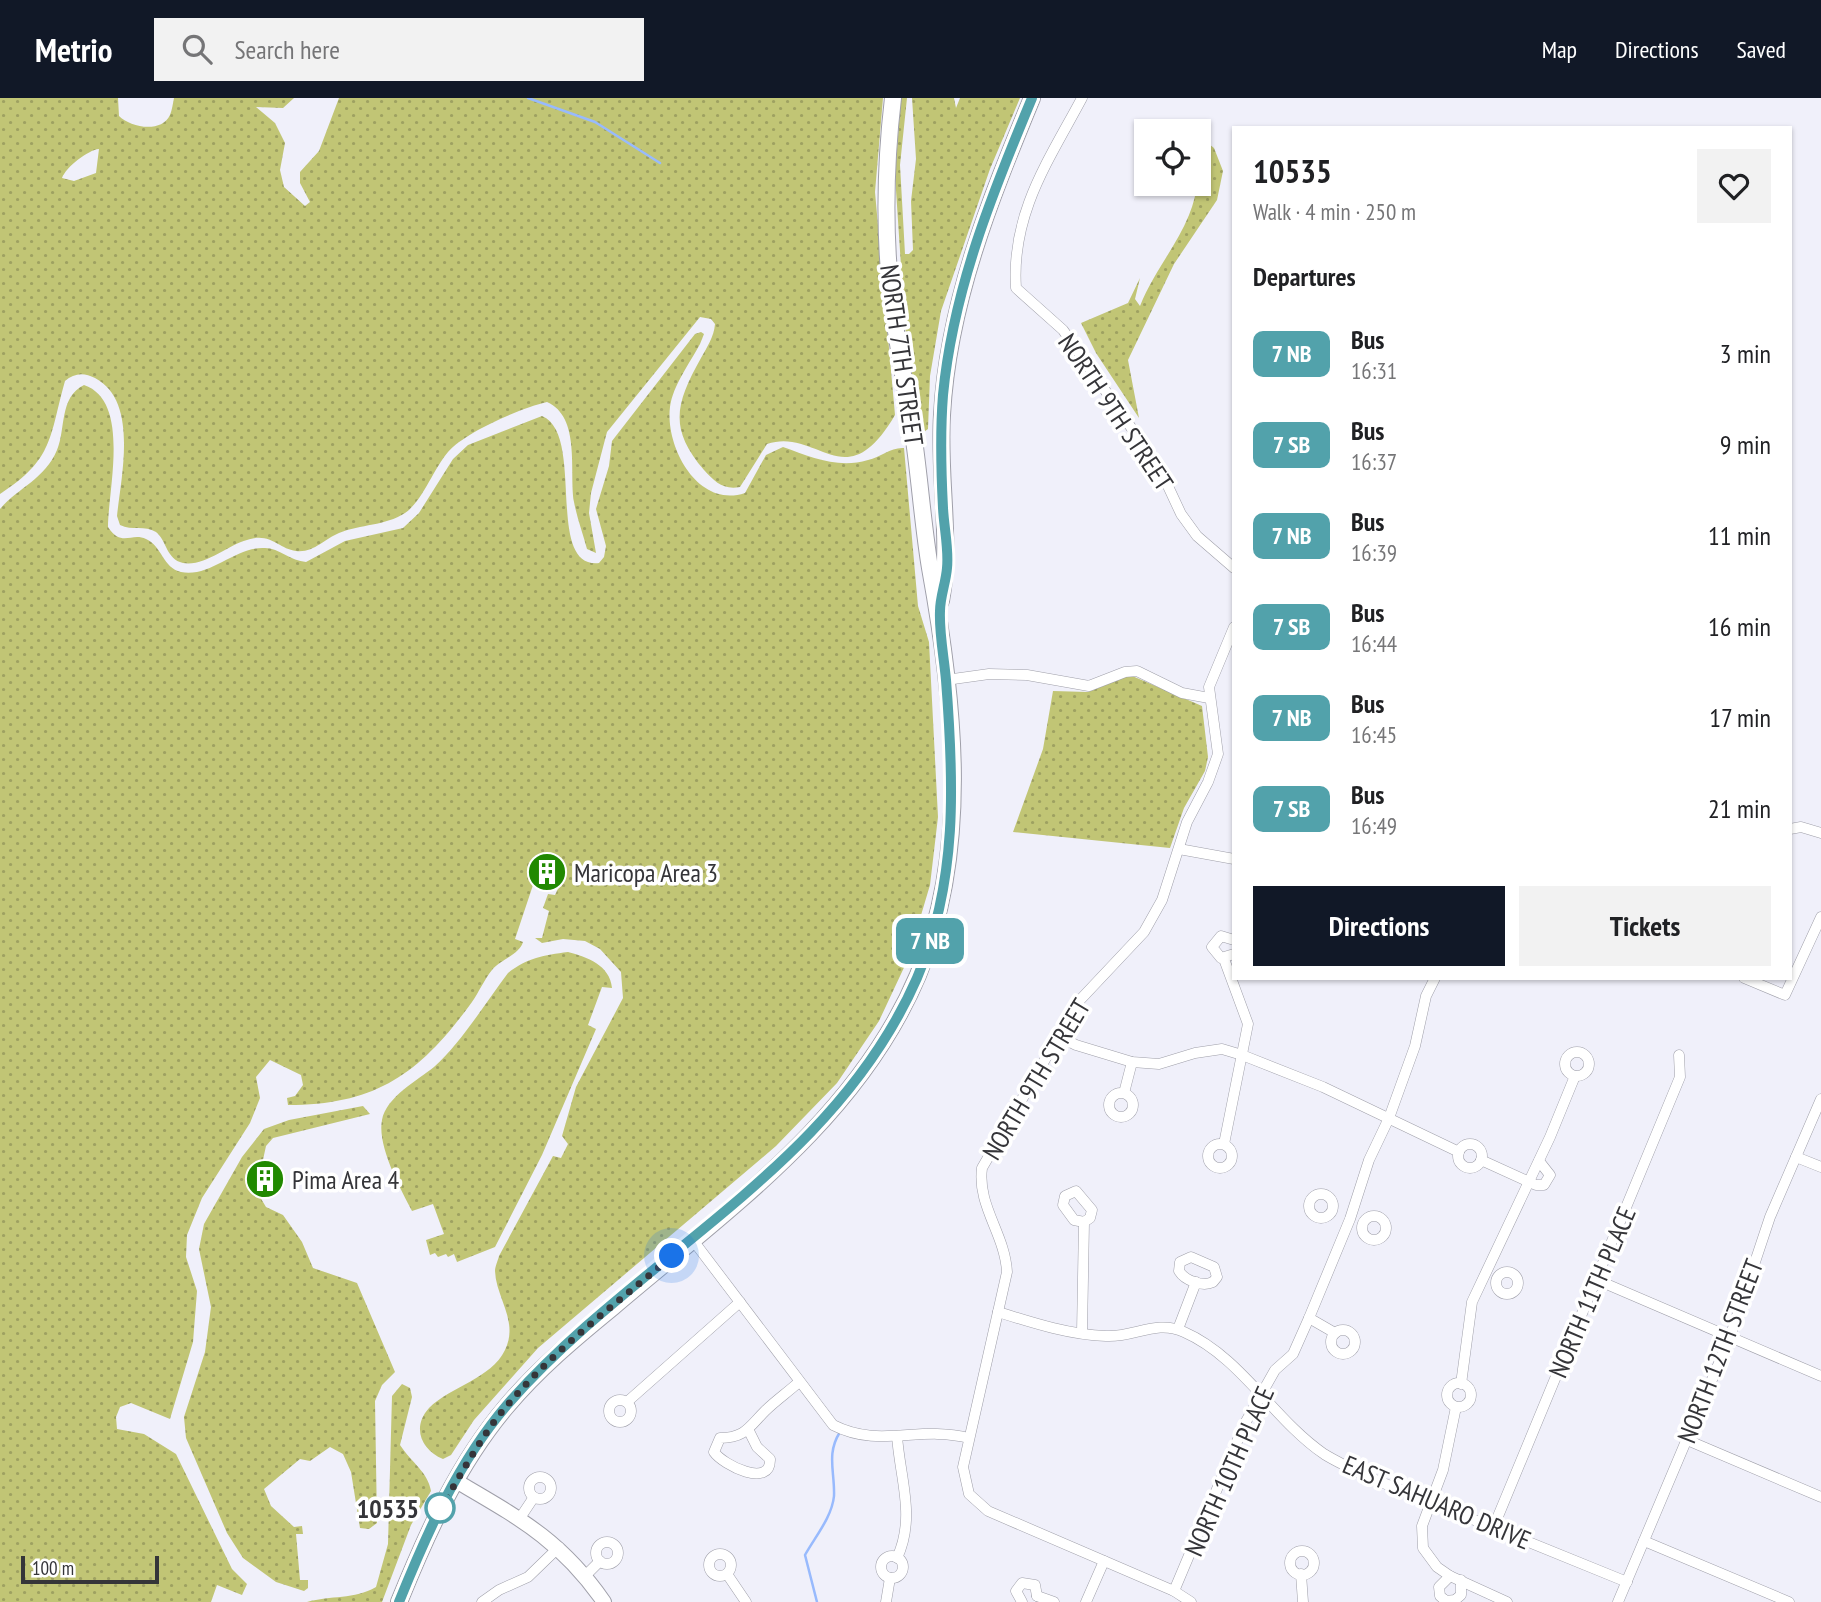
<!DOCTYPE html>
<meta charset="utf-8">
<style>
body{margin:0;font-family:"PT Sans Narrow",sans-serif;background:#f2f2f2;color:#202124;height:100vh;display:flex;flex-direction:column;font-size:26px;white-space:nowrap}
*{box-sizing:border-box;margin:0}
p{font-size:23px;color:#757577}
.icon{flex:none;width:38px;height:38px;fill:none;stroke:currentColor;stroke-width:2;stroke-linecap:round;stroke-linejoin:round}
.map{position:relative;flex:1;overflow:hidden}
.panel{position:absolute;left:1232px;top:28px;width:560px;height:854px;display:flex;flex-direction:column;background:#fff;border-radius:0px;box-shadow:0 2px 5px #0004}
.panel>*{flex:none}
.badge{padding:0 14px;border-radius:10px;font-size:24px;line-height:46px}
.buttons{position:absolute;left:1134px;top:21px;display:grid;gap:14px}
.buttons a{display:grid;place-items:center;width:77px;height:77px;border-radius:0px;background:#fff;box-shadow:0 2px 5px #0004;font-size:35px}
.scale{position:absolute;left:21px;bottom:18px;width:138px;box-sizing:border-box;padding-left:7px;border:4px solid #353539;border-top:0;font-size:19px;line-height:24px;white-space:nowrap;color:#353539;-webkit-text-stroke:5px #fff;paint-order:stroke}
.you{position:absolute;width:35px;height:35px;margin:-18px;border:5px solid #fff;border-radius:50%;background:#1a73e8;box-shadow:0 0 0 10px #1a73e833}
.map>.badge{position:absolute;translate:-50% -50%;box-shadow:0 0 0 4px #fff}
h2{padding:0 21px;font-size:26px;line-height:63px}
.round{display:grid;place-items:center;flex:none;width:74px;height:74px;border-radius:0px;background:#f2f2f2}
.headline{display:flex;align-items:center;justify-content:space-between;height:119px;padding:0 21px}
h1{font-size:33px;font-weight:700;line-height:52px}
.action{display:flex;gap:14px;margin-top:auto;padding:14px 21px}
.action a{flex:1;height:80px;border-radius:0px;background:#111827;color:#fff;font-size:28px;font-weight:700;line-height:80px;text-align:center}
.action a+a{background:#f2f2f2;color:#202124}
ul{padding:0;list-style:none}
li{display:flex;align-items:center;gap:21px;height:91px;padding:0 21px}
li div{flex:1}
li b{display:block;font-size:26px}
li em{font-style:normal}
li .badge{min-width:77px;font-weight:700;text-align:center}
header{display:flex;align-items:center;gap:42px;box-sizing:border-box;height:98px;padding:0 35px;background:#111827;color:#fff}
header strong{font-size:33px}
nav{display:flex;gap:38px;margin-inline-start:auto;font-size:24px}
.search{width:490px;height:63px;background:#f2f2f2;display:flex;align-items:center;gap:18px;box-sizing:border-box;padding:0 24px;border-radius:0px;color:#757577;font-size:26px}
.map>svg:first-child{display:block}
</style>
<header>
<strong>Metrio</strong>
<div class="search"><svg class="icon" aria-label="search" viewBox="0 0 24 24"><circle cx="10" cy="10" r="6"/><path d="M15 15l6 6"/></svg>Search here</div>
<nav><a>Map</a><a>Directions</a><a>Saved</a></nav>
</header>
<div class="map">
<svg width="1821" height="1504" viewBox="0 0 1821 1504">
<defs>
<pattern id="grass-dots" width="8" height="8" patternUnits="userSpaceOnUse" patternTransform="scale(1.75)"><rect width="8" height="8" fill="#c1c575"/><path d="M2 2h.1M6 6h.1" fill="none" stroke="#9ea161" stroke-width="1.8" stroke-linecap="round"/></pattern>
</defs>
<rect width="100%" height="100%" fill="#f0f0fa"/>
<g fill="url(#grass-dots)" fill-rule="evenodd">
<path d="M0 0H118L119 18C130 29 161 36 170 17 172 12 173 5 174 0H294L283 10 256 9 275 25 285 45 280 72 284 89 305 108 310 104 300 85V74L319 53 339 0H883L875 94 895 317C845 402 819 329 767 346L740 389C723 392 715 384 704 372 668 330 676 305 701 260 707 249 714 239 715 226L711 221 700 219 607 334 591 395 589 415 596 455 587 451C583 436 577 420 574 404 569 373 581 319 547 304 521 310 465 334 448 354 434 370 422 404 405 415 385 428 361 426 339 435 324 441 314 455 296 453 278 451 271 434 247 442 228 447 204 469 183 465 166 461 167 443 156 434 145 427 132 433 120 427L117 418C121 378 139 303 95 280 84 274 74 275 65 283 49 340 54 361 0 396ZM99 51 96 75 74 83 62 80C66 69 88 52 99 51Z"/>
<path d="M901 0H907L900 67 905 156H909L913 152 911 103 916 61 912 0H954L956 10 960 0H1020L990 71 941 213 930 278 928 331 921 336 905 229 895 77Z"/>
<path d="M1199 38 1214 50 1223 73 1217 102 1174 166 1128 262 1139 320 1096 255 1081 225 1128 205 1140 180 1135 201 1140 208C1153 175 1176 149 1189 117 1200 91 1199 66 1199 38Z"/>
<path d="M701 234 704 236 700 246C690 265 673 287 670 309 665 349 698 411 745 395L766 357 783 349C811 359 838 371 868 362 881 359 891 349 904 350L918 508 929 544 938 719 930 787 908 861 879 923 837 985 776 1048 538 1250 474 1322 451 1357 443 1361C422 1352 411 1330 429 1310 451 1288 491 1281 505 1252 519 1223 496 1200 495 1173 495 1169 498 1162 499 1158L553 1058 561 1060 568 1046 562 1038 576 989 623 900 621 874 600 851 585 843 563 841 542 845 535 840H542L549 813 543 810 548 796 555 797 564 778 555 768 540 766 515 841 523 844C520 856 500 862 492 872 484 882 479 894 472 904 421 974 378 1007 288 1007L287 1000 295 998 303 987 301 977 270 962 256 979 260 1000 250 1025 202 1100 187 1137 186 1159 197 1193 193 1244 170 1321 131 1305 120 1309 116 1319 117 1331 144 1336 176 1356 232 1471 247 1486 242 1497 217 1487 211 1504H0V411C19 389 45 381 57 352 66 331 59 299 84 287 131 303 108 391 108 429 122 450 131 434 146 441 162 448 163 470 181 474 210 480 236 448 265 450 279 450 291 463 306 464L345 443 403 430 419 415 453 361 468 347 542 318C586 336 544 471 599 465L604 459 606 448 596 411 609 368 612 343 695 236Z"/>
<path d="M1130 577 1202 608 1208 659 1205 673 1184 710 1170 750 1013 734 1043 651 1053 593 1088 594Z"/>
<path d="M568 854C587 859 610 867 612 890L602 889 588 927 596 931 542 1057 495 1149 457 1164 454 1156 448 1159 446 1156 438 1159 435 1155 430 1157 426 1142 444 1136 433 1106 412 1113C400 1090 377 1048 382 1022 386 999 418 982 434 969 461 945 486 904 508 875 527 860 544 857 568 854Z"/>
<path d="M363 1008 370 1016 273 1040 266 1048 261 1071 248 1079 266 1109 283 1117 302 1144 313 1170 357 1185 395 1274 382 1287 375 1303 377 1425 369 1431 360 1430 351 1374 343 1356 330 1349 310 1363 300 1361 264 1391 271 1408 294 1429 302 1428 303 1436H296L300 1482H308V1490L304 1493 276 1484 243 1460 227 1435 186 1340 184 1319 205 1254 211 1209 199 1151 204 1126 242 1059 264 1031 289 1022Z"/>
<path d="M402 1286 410 1290 412 1299 400 1347C411 1364 428 1374 431 1393L411 1427 382 1504H307C331 1497 354 1502 376 1489L388 1446 392 1298Z"/>
</g>
<g fill="none" stroke-linecap="round" stroke-linejoin="round">
<g stroke="#98bafd" stroke-width="2.5">
<path d="M528 0 595 24 660 65"/>
<path d="M817 1504 805 1457C815 1439 832 1419 834 1398 835 1374 826 1356 840 1334"/>
</g>
<g stroke="#9f9fa9" stroke-width="11">
<g id="street">
<path d="M1082 0C1049 62 1011 115 1016 190L1063 232 1160 371 1181 416 1197 438 1234 470"/>
<path d="M946 582 989 576 1027 577 1089 588 1125 574 1137 573 1182 595 1209 600"/>
<path d="M1790 731 1801 729 1821 735"/>
<path d="M1179 751 1234 761"/>
<path d="M1234 842 1221 838 1212 849 1221 860 1234 856"/>
<path d="M1744 880 1785 897 1821 819"/>
<path d="M1058 938 1076 947 1132 964 1159 966 1195 955 1222 951 1242 957 1323 989 1459 1054"/>
<circle cx="1577" cy="966" r="12"/>
<path d="M1124 995 1132 964"/>
<circle cx="1121" cy="1007" r="12"/>
<path d="M1224 1046 1248 926 1224 861"/>
<circle cx="1470" cy="1058" r="12"/>
<circle cx="1220" cy="1058" r="12"/>
<path d="M1796 1059 1821 1069"/>
<path d="M1481 1062 1536 1087H1544L1550 1077 1539 1063"/>
<path d="M1076 1093 1092 1112 1090 1120 1084 1124 1074 1122 1063 1107 1065 1098Z"/>
<circle cx="1321" cy="1108" r="12"/>
<circle cx="1374" cy="1130" r="12"/>
<path d="M692 1141 833 1327C880 1351 918 1327 969 1340"/>
<path d="M1191 1159 1214 1169 1217 1179 1213 1184C1203 1189 1185 1183 1179 1173L1180 1164Z"/>
<circle cx="1507" cy="1185" r="11"/>
<path d="M1597 1182 1821 1278"/>
<path d="M998 1214C1033 1225 1070 1237 1106 1238 1134 1240 1156 1221 1184 1234 1241 1259 1273 1321 1324 1356 1335 1363 1349 1369 1361 1376L1627 1484"/>
<path d="M1309 1220 1335 1235"/>
<path d="M1178 1231 1196 1184"/>
<circle cx="1343" cy="1244" r="12"/>
<path d="M1082 1235 1084 1124"/>
<circle cx="1459" cy="1297" r="12"/>
<path d="M1461 1286 1472 1204 1550 1039 1575 978"/>
<circle cx="620" cy="1313" r="11"/>
<path d="M627 1304 740 1204"/>
<path d="M1456 1309 1443 1372 1422 1428 1423 1450 1437 1469 1450 1478 1507 1504"/>
<path d="M749 1333 757 1349 770 1361C771 1391 723 1367 714 1354L720 1340C745 1340 749 1329 765 1313 775 1303 788 1294 799 1284"/>
<path d="M1687 1342 1821 1399"/>
<circle cx="540" cy="1390" r="11"/>
<path d="M520 1420 534 1399"/>
<path d="M1494 1428 1680 979 1679 957"/>
<path d="M1644 1443 1789 1504"/>
<circle cx="607" cy="1455" r="11"/>
<circle cx="1302" cy="1465" r="12"/>
<circle cx="720" cy="1467" r="11"/>
<circle cx="892" cy="1469" r="11"/>
<path d="M897 1460C916 1419 900 1381 897 1338"/>
<path d="M727 1476 746 1504"/>
<path d="M1301 1476 1303 1504"/>
<path d="M585 1478 600 1463"/>
<path d="M1450 1478 1439 1489 1440 1498 1446 1503 1455 1502 1461 1497V1482"/>
<path d="M1174 1493 1244 1327 1275 1272 1293 1256 1309 1220 1350 1121 1369 1062 1389 1020 1415 948 1426 898 1435 880"/>
<path d="M1037 1498 1054 1504"/>
<path d="M482 1504 499 1492 528 1479 559 1449"/>
<path d="M886 1504 890 1480"/>
<path d="M1022 1504 1016 1493 1022 1485 1035 1487 1037 1498"/>
<path d="M1086 1504 1104 1463"/>
<path d="M1191 1504 1174 1493 988 1413 969 1396 963 1369 1007 1174C1005 1136 977 1108 982 1070L1079 903 1144 834 1162 802 1187 724 1208 684 1218 656 1209 589 1234 529"/>
<path d="M1618 1504 1730 1239 1770 1119 1821 1001"/>
</g>
</g>
<g stroke="#9f9fa9" stroke-width="16">
<path id="secondary" d="M456 1383C519 1420 561 1442 604 1504"/>
</g>
<g stroke="#9f9fa9" stroke-width="18">
<g id="primary">
<path d="M941 503C952 442 938 379 942 317 948 205 990 102 1032 0"/>
<path d="M399 1504C427 1435 458 1366 506 1309 538 1271 575 1240 613 1209 728 1111 858 1020 918 877 971 749 954 602 930 470 923 428 920 384 914 342 907 297 898 251 892 206 884 138 885 68 893 0"/>
</g>
</g>
<use href="#street" stroke="#fff" stroke-width="10"/>
<use href="#secondary" stroke="#fff" stroke-width="14"/>
<use href="#primary" stroke="#fff" stroke-width="16"/>
</g>
<g fill="none" stroke-linecap="round" stroke-linejoin="round">
<g stroke="#fff" stroke-width="16">
<path id="line" d="M399 1504C427 1435 458 1364 507 1307 638 1157 833 1072 917 880 958 784 954 684 946 582 944 559 939 535 940 513 940 499 946 484 947 470 949 451 944 430 943 410 941 372 940 335 943 297 953 192 992 96 1032 0"/>
</g>
<use href="#line" stroke="#52a2ab" stroke-width="10"/>
<path stroke="#353539" stroke-width="7" stroke-dasharray="0 12.6" d="M440 1410C457 1385 480 1339 505 1310 553 1252 615 1207 672 1158"/>
</g>
<defs>
<g id="building-disc" transform="scale(2.0125)"><circle r="9.5" fill="#218901" stroke="#fff"/><path d="M-4-6H4V6H1V3H-1V6H-4ZM-2.5-4.3h1.7v1.8h-1.7ZM.8-4.3h1.7v1.8H.8ZM-2.5-1h1.7V.8h-1.7ZM.8-1h1.7V.8H.8Z" fill="#fff"/></g>
</defs>
<g fill-rule="evenodd">
<use href="#building-disc" x="547" y="774"/>
<use href="#building-disc" x="265" y="1081"/>
</g>
<circle fill="#fff" stroke="#52a2ab" stroke-width="3.5" cx="440" cy="1410" r="14"/>
<g text-anchor="middle" dominant-baseline="central" stroke-width="7" stroke-linejoin="round" paint-order="stroke">
<g font-size="26" fill="#353539" stroke="#fff">
<text transform="translate(902 257) rotate(82)">NORTH 7TH STREET</text>
<text transform="translate(1116 314) rotate(56)">NORTH 9TH STREET</text>
<text transform="translate(1036 981) rotate(-59)">NORTH 9TH STREET</text>
<text transform="translate(1592 1194) rotate(-67)">NORTH 11TH PLACE</text>
<text transform="translate(1720 1253) rotate(-69)">NORTH 12TH STREET</text>
<text transform="translate(1229 1373) rotate(-66)">NORTH 10TH PLACE</text>
<text transform="translate(1437 1404) rotate(23)">EAST SAHUARO DRIVE</text>
</g>
<g font-size="26" fill="#353539" stroke="#fff" text-anchor="start">
<text x="574" y="774">Maricopa Area 3</text>
<text x="292" y="1081">Pima Area 4</text>
</g>
<g font-size="26" font-weight="bold" fill="#353539" stroke="#fff" text-anchor="end">
<text x="419" y="1410">10535</text>
</g>
</g>
</svg>
<div class="buttons">
<a><svg class="icon" aria-label="locate" viewBox="0 0 24 24"><circle cx="12" cy="12" r="6"/><path d="M12 2v4M12 18v4M2 12h4M18 12h4"/></svg></a>
</div>
<div class="scale">100 m</div>
<div class="you" style="left:672px;top:1158px"></div>
<b class="badge" style="left:930px;top:843px;background:#52a2ab;color:#fff">7 NB</b>
<section class="panel">
<div class="headline"><div><h1>10535</h1><p>Walk · 4 min · 250 m</p></div><a class="round"><svg class="icon" aria-label="heart" viewBox="0 0 24 24"><path d="M12 20l-8-8c-3-5 5-10 8-4 3-6 11-1 8 4z"/></svg></a></div>
<h2>Departures</h2>
<ul>
<li><span class="badge" style="background:#52a2ab;color:#fff">7 NB</span><div><b>Bus</b><p>16:31</p></div><em>3 min</em></li>
<li><span class="badge" style="background:#52a2ab;color:#fff">7 SB</span><div><b>Bus</b><p>16:37</p></div><em>9 min</em></li>
<li><span class="badge" style="background:#52a2ab;color:#fff">7 NB</span><div><b>Bus</b><p>16:39</p></div><em>11 min</em></li>
<li><span class="badge" style="background:#52a2ab;color:#fff">7 SB</span><div><b>Bus</b><p>16:44</p></div><em>16 min</em></li>
<li><span class="badge" style="background:#52a2ab;color:#fff">7 NB</span><div><b>Bus</b><p>16:45</p></div><em>17 min</em></li>
<li><span class="badge" style="background:#52a2ab;color:#fff">7 SB</span><div><b>Bus</b><p>16:49</p></div><em>21 min</em></li>
</ul>
<div class="action"><a>Directions</a><a>Tickets</a></div>
</section>
</div>
